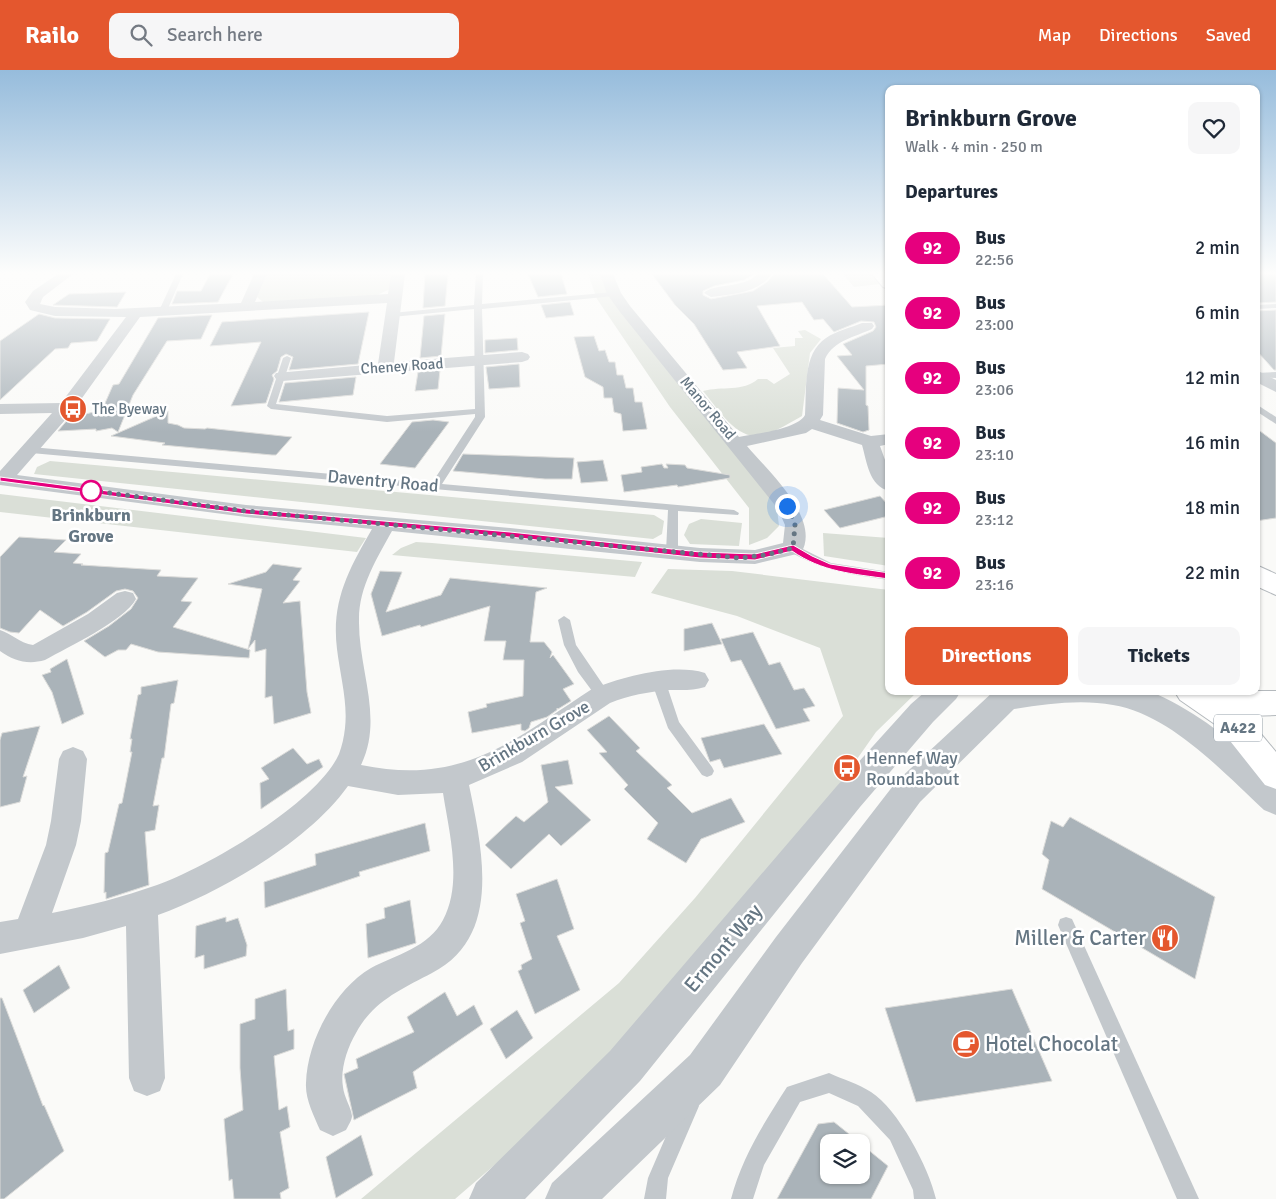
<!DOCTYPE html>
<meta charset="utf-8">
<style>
body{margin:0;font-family:Signika,sans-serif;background:#f6f6f7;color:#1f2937;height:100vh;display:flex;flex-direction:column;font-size:19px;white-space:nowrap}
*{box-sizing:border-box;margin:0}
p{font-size:16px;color:#747a83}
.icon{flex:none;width:28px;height:28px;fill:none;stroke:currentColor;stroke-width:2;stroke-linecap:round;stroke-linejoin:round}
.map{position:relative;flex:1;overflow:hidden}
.drawer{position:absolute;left:885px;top:15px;width:375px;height:610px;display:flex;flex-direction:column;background:#fff;border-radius:10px;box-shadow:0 1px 4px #0004}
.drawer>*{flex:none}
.badge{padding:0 10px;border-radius:16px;font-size:18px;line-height:32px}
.tools{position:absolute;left:820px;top:1064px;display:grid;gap:10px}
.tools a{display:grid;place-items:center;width:50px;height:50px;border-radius:10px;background:#fff;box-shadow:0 1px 4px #0004;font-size:25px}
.you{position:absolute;width:25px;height:25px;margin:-12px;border:4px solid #fff;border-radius:50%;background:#1a73e8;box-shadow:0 0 0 8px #1a73e833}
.map>.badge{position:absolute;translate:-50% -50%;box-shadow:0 0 0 2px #fff}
h2{padding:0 20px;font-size:19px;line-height:45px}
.round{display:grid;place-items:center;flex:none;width:52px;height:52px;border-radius:10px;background:#f6f6f7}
.head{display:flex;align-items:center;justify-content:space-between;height:85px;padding:0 20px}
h1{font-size:24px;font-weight:700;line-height:38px}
.action{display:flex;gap:10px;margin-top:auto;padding:10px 20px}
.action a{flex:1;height:58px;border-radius:10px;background:#e4572e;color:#fff;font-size:20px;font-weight:700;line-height:58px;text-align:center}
.action a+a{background:#f6f6f7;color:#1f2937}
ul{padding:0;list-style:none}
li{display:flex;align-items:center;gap:15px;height:65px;padding:0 20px}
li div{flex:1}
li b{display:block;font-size:19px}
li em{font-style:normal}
li .badge{min-width:55px;font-weight:700;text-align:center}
header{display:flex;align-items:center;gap:30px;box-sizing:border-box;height:70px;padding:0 25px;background:#e4572e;color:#fff}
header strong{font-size:24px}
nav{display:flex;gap:28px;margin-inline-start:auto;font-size:18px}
.search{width:350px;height:45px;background:#f6f6f7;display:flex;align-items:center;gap:12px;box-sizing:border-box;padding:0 18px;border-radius:10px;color:#747a83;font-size:19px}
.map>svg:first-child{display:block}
</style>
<header>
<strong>Railo</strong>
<div class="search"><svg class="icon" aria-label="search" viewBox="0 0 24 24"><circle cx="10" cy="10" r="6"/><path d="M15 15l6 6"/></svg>Search here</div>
<nav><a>Map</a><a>Directions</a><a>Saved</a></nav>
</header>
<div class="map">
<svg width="1276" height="1129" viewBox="0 0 1276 1129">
<rect width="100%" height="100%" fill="#fafaf8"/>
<g fill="#dadfd7">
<path d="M267 204H393L390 219 375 226 263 232 257 227Z"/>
<path d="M588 204H604L776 430 779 456 767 468 749 475V438L670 337 597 229Z"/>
<path d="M843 204H870L880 214 854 217Z"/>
<path d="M805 260 821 269 810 283 802 346C791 352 768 367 755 366 733 365 716 336 703 321 722 316 743 322 758 309H767L774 314 790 304 773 278 795 276V268H803L798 261Z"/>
<path d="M50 391 654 445 664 451 662 464 653 469 34 404 37 397Z"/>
<path d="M0 424 366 468 357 482 0 442Z"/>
<path d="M701 449 742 453 739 476 690 474 684 465 689 454Z"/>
<path d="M823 463 889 468V496L824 486Z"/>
<path d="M416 472 432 473 642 492 635 507 392 485 401 478Z"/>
<path d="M668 499 732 501 889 520V621H918L876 662 829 729 570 1030 455 1129H361L619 913 695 828 843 646 820 578 737 546 651 523Z"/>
</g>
<g fill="#aab3b9" stroke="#dcdcda">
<path d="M210 204H233L218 232 172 234 177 221H201Z"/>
<path d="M425 204H448L445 236 423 238Z"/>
<path d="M528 204H561L567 224 538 227Z"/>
<path d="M652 204H754L744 210 714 216 703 221V225L711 229 753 221 767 212 774 204H823L852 237 889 235V294L866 296V335L868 336 869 360 863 362 837 353 838 318 864 320 837 286 852 285 843 274 873 261 876 257 874 252 861 251 834 262 823 249 814 250 802 232 757 236 780 276 737 282 747 298 723 300 694 254 675 235Z"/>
<path d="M1256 204H1276V232L1256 233Z"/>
<path d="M126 222 117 237 53 235 69 224Z"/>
<path d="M570 232 574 245 546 248 541 235Z"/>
<path d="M1276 240V300H1274L1256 280V241Z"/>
<path d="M369 242 358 294 289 300 293 287 286 284 281 287 277 301 272 305 274 309 266 333 231 336 261 272 210 276 222 252Z"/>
<path d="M39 244 55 248 110 249 97 271 71 273 68 278 55 279 0 330V271Z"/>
<path d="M445 244 441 286 420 288 424 246Z"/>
<path d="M212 245 201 269 167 271 133 325 118 362 112 358 96 361V359L58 361 69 348 102 340 113 315 119 314 158 248Z"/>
<path d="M594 266 599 281 605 280 609 292H615L617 305H623L626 318H633L635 332H642L647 359 623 361 621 344 614 342 612 328H604L603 317 585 307 574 267Z"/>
<path d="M517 268 518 280 485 283V270Z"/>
<path d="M519 294 520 317 489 319 486 297Z"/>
<path d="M440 300 438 319 415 321 418 302Z"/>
<path d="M356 307 353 325 279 332 285 313Z"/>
<path d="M168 341V353L178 355 184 358 205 359 207 358 292 367 276 385H272L162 375 165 373 111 366Z"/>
<path d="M433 350 449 352 415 398 380 394 412 352Z"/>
<path d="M1256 358 1276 373V448L1256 451Z"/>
<path d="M463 384 574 388 572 409H545L453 401Z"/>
<path d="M603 390 608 411 581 413 577 392Z"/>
<path d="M662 394 664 398H668L666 394 685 395 687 398 730 405V408L678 417 677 415 624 422 621 405 642 402 641 397Z"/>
<path d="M880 426 889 436V446L840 458 824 440Z"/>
<path d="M19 467 66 470 54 482 81 484 73 493 83 494 81 495 161 500 157 506 198 508 181 531 192 532 173 557 250 580 249 588 158 582 131 574 126 580H118L105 587 84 571 109 556 131 539 138 528 133 521 125 519 116 521 87 542 63 556 40 540 19 563 10 562 0 558V487Z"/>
<path d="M273 494 302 498 293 510 300 511 283 533 300 531 307 622 311 643 274 654 272 626 265 628 266 579 255 582V570L248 579 262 519 228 514 266 502Z"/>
<path d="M380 501 402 502 386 542 441 525 450 508 547 518 536 522 530 572H544L552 582 550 588 553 585 574 614 563 619 571 631 558 639 557 638V640L547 647 531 652 529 658 525 661 521 660V654L472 663 468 642 487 637 486 634 523 626 524 590H503L506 571H484L490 536 421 557 420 555 382 566 371 524Z"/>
<path d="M712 553 722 574 684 581V559Z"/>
<path d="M753 562 769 595 780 592 794 620 804 618 815 636 803 639 810 651 776 659 741 590 731 592 721 569Z"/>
<path d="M67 589 84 644 62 654 52 622 42 605 51 602 50 599Z"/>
<path d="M178 610 174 633 171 634 164 688H162L153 736 159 735 155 760 145 762 149 815 106 829V822L104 823 105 783 108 782 119 734 122 733 132 682H130L132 669H130L138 625 141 624V617Z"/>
<path d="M609 646 640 678 636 681 672 715 667 718 692 743 731 728 745 752 701 769 686 793 647 769 658 753 624 719 628 715 599 683 607 682 587 660Z"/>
<path d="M764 654 782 684 724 698 720 689 710 692 701 668Z"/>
<path d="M40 656 23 707 27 706 20 732 0 737V670L2 663Z"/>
<path d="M293 678 307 694 319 689 323 697 261 739 260 713 269 709 261 698Z"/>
<path d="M568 690 573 714 555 717 591 750 561 776 549 764 511 799 485 775 516 746 524 752 548 732 541 695Z"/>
<path d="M1070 747 1215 827 1195 909 1042 819 1049 790 1042 784 1051 751 1063 757Z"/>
<path d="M425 753 430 781 359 802 360 806 265 838 264 812 316 795 315 784Z"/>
<path d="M557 809 574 859 557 866 580 920 535 944 518 901 522 899 521 895 532 889 520 853 525 851 516 824Z"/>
<path d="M410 830 416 873 368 888 366 854 385 848 384 838Z"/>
<path d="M226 847V852L238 848 247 875 246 886 204 899V885L195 888 196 856Z"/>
<path d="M59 895 70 918 34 943 23 920Z"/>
<path d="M286 919 288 961 294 959V979L274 986 279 1040 287 1036 290 1057 280 1062 289 1118 280 1123 281 1129H234L232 1109 229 1111 224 1049 243 1040 240 998V954L255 949V929Z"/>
<path d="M1012 919 1052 1011 916 1032 885 938Z"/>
<path d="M445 922 457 946 474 935 483 954 413 1002 417 1018 354 1050 344 1004 358 998 356 989 414 962 407 947Z"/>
<path d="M0 928H2L43 1036 44 1035 64 1081 4 1129H0Z"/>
<path d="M517 940 533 968 506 989 490 959Z"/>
<path d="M834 1052 859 1072H829V1105H861V1074L888 1096 871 1129H777L818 1054Z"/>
<path d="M361 1065 373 1105 336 1128 326 1087Z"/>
</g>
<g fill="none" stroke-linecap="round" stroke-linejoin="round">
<g stroke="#b4b9bd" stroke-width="2">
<g id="trunk">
<path d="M872 204H888L889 219 883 217Z"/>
<path d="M1256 495 1276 504V525L1256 516Z"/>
<path d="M1240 621H1276V645L1246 646 1276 682V719L1265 715 1219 657 1180 630 1175 622Z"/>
</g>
</g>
<g fill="#c3c8cc" fill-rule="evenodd">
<path d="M176 204H183L166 243 159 245 158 243Z"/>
<path d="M476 204H483L482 234 614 222 618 224 614 226 482 239 485 347 442 414 734 440 739 443 738 445 678 441V482L672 486 666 482 668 440 31 383 26 380 31 377 432 413 475 347V344L387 352 271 339 267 336 283 288 287 286 291 288 276 334 387 346 475 339 474 239 392 247 388 245 392 243 474 235Z"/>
<path d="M1276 234V238L1256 239V235Z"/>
<path d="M1276 302V308L1256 307V303Z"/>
<path d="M1256 334 1276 347V354L1256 341Z"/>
<path d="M793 474 831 493 889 502V510C853 505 820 500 789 481L787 478Z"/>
<path d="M564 546 570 550 576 575 610 625 608 629 603 630 598 629 578 602 564 575 558 550Z"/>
<path d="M658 605 663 606 665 610 679 652 712 697 714 701 712 705 707 707 702 705 668 658 651 610 653 606Z"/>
<path d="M1066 847 1072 849 1199 1129H1177L1058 855 1060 849Z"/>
<path d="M829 1003C842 1009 859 1014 871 1022 898 1039 929 1098 936 1129H914L913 1120 890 1070 858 1036 829 1023 800 1032 764 1095 753 1129H731C742 1087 764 1053 787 1017Z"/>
<path d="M689 1026 696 1029 699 1036 668 1108 666 1129H644L648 1108 682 1029Z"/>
</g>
<g fill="#c3c8cc" fill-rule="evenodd">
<path d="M58 204H73L43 227 40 234 55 237 115 239 241 233 254 204H267L255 232 388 224 391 204H405L394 292 522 282 528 284 530 287 528 290 522 292 282 311 276 309 274 306 276 303 378 294 387 233 140 247 72 342 17 405 246 435 510 458 700 478 755 480 783 473 785 455 778 439 620 242 607 224 600 204H613L621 223 630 236 739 367C755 364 798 359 805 345 807 320 802 284 826 268 836 261 850 258 862 253H872L874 256 872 259C855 267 834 270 825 289L823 345 820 350 871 366 889 364V374L880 376 889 401V421C869 416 867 392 862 375L812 359 806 363 747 376C767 400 822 449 801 483L755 494 700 492 392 461C377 488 359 517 359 549 358 600 384 647 361 695 463 716 512 671 592 619 623 607 672 593 705 603L709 610 705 617C693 621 681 620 669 620 648 622 629 625 610 633L522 692 469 715C482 778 503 867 432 903 402 919 373 931 356 963 347 978 340 1000 343 1017 344 1027 351 1037 352 1046 352 1050 348 1056 346 1060L333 1066 320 1060C314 1046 305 1029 306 1013 307 971 335 919 371 898 396 885 429 877 443 850 463 813 449 762 443 723L398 725 348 716C308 772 221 822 158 845L165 1008 160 1021 147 1026 134 1021 129 1008 126 856 83 868 0 884V852L18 849 46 775 51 751 59 689 63 681 73 677 83 681 87 689 81 751 76 775 52 843C88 836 123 827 157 815 208 797 317 733 339 684 342 676 344 667 345 658 348 632 340 605 337 579 331 531 349 499 372 459L246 447 0 415V401L52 343 0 344V334L61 333 126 247 55 246 30 240 25 232 33 221Z"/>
<path d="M758 204H772C758 223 733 224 711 227L704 223C713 213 743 219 758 204Z"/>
<path d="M1256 300 1276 310V322L1256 312Z"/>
<path d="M125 521 133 523 136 529C124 551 68 577 45 590 28 595 14 591 0 581V560C12 564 20 573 33 575L88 544 117 523Z"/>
</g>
<g fill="#c3c8cc" fill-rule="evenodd">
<path d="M926 621H961L956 629 933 652 860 737 640 1011 525 1129H469L476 1113 610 981 836 717 911 634Z"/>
<path d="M994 621H1149C1198 641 1237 675 1276 709V745L1264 740C1223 702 1170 644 1113 635 1081 629 1046 634 1014 639L920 732 802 893 720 1015 602 1129H545L552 1113 690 985 776 867 896 712Z"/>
</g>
<use href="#trunk" fill="#fff" fill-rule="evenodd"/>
</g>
<linearGradient id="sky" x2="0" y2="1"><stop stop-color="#96bcdc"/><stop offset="0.56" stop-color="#fdfdfc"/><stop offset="1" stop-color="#fdfdfc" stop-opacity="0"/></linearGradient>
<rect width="1276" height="362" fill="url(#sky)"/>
<path fill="#e6007e" stroke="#fff" d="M0 407 246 439 510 462 700 482 755 484 793 475 812 486 830 494 889 503 893 506 889 509C853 504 822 502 792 481L755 490 700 488 510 467 246 444 0 411Z"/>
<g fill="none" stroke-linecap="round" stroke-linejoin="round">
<path stroke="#657683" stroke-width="5" stroke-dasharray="0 9" d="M91 421 87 420 246 441 740 488 766 485 793 478 795 455 787 436"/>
</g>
<defs>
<g id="bus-disc" transform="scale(1.4375)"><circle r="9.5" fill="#e4572e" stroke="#fff"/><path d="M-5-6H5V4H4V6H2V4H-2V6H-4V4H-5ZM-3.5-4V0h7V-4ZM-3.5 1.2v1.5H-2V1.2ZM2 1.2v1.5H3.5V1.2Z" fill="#fff"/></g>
<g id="restaurant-disc" transform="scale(1.4375)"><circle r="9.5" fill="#e4572e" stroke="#fff"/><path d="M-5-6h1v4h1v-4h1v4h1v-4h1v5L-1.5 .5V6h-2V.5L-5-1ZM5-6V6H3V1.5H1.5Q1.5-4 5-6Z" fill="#fff"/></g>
<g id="cafe-disc" transform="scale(1.4375)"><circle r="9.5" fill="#e4572e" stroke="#fff"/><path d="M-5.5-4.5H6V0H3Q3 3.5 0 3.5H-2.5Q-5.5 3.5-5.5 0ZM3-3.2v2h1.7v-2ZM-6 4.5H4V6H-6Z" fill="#fff"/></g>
</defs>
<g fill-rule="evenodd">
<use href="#bus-disc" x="73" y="339"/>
<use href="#bus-disc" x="847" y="698"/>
<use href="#restaurant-disc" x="1165" y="868"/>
<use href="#cafe-disc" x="966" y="974"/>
</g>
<circle fill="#fff" stroke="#e6007e" stroke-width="2.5" cx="91" cy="421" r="10"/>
<g text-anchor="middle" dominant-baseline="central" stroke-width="5" stroke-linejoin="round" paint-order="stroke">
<g font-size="15" fill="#657683" stroke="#fff">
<text transform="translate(402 296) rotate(-4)">Cheney Road</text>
<text transform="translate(708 338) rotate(50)">Manor Road</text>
</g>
<g font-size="15" fill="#657683" stroke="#fff" text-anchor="start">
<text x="92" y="339">The Byeway</text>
</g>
<rect fill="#fff" stroke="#939fa8" stroke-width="1" x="1214" y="644.5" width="48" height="27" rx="4"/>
<g font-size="16" font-weight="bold" fill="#657683">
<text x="1238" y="658">A422</text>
</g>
<g font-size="18" fill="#657683" stroke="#fff">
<text transform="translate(383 411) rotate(5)">Daventry Road</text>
<text transform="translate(534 666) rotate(-30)">Brinkburn Grove</text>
</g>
<g font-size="18" font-weight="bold" fill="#657683" stroke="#fff">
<text x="91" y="445">Brinkburn<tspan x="91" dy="21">Grove</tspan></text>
</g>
<g font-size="18" fill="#657683" stroke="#fff" text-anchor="start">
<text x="866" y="688">Hennef Way<tspan x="866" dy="21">Roundabout</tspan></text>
</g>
<g font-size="21" fill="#657683" stroke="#fff" text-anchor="end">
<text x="1146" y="868">Miller &amp; Carter</text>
<text x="985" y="974" text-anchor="start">Hotel Chocolat</text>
</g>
<g font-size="21" fill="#657683" stroke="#fff">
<text transform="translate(723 878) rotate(-50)">Ermont Way</text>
</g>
</g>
</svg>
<div class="tools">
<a><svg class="icon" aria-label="layers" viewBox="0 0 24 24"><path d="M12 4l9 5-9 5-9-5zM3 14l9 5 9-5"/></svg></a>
</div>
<div class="you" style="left:787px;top:436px"></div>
<section class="drawer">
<div class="head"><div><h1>Brinkburn Grove</h1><p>Walk · 4 min · 250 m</p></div><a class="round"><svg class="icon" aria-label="heart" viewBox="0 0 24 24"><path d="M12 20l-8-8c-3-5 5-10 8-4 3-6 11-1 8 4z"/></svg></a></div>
<h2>Departures</h2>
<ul>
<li><span class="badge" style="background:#e6007e;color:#fff">92</span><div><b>Bus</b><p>22:56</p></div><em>2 min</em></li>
<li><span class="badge" style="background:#e6007e;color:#fff">92</span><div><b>Bus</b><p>23:00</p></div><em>6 min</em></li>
<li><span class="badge" style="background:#e6007e;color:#fff">92</span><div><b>Bus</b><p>23:06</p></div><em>12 min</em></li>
<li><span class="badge" style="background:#e6007e;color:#fff">92</span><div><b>Bus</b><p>23:10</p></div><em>16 min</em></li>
<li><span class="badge" style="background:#e6007e;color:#fff">92</span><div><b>Bus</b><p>23:12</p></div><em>18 min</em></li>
<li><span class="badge" style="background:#e6007e;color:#fff">92</span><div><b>Bus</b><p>23:16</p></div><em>22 min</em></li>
</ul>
<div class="action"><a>Directions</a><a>Tickets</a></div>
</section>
</div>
